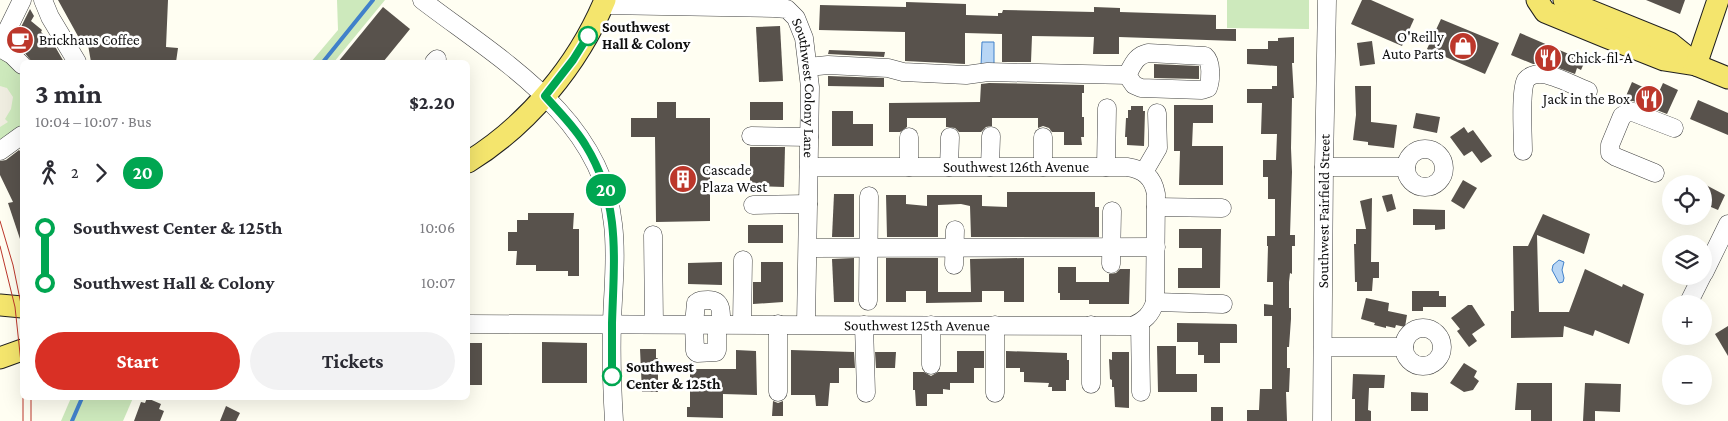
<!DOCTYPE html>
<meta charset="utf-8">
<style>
body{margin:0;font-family:"Crimson Pro",serif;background:#f2f2f3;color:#2b2b33;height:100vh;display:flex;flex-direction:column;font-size:19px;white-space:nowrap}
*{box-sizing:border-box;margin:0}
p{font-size:16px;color:#7c7c81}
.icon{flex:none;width:28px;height:28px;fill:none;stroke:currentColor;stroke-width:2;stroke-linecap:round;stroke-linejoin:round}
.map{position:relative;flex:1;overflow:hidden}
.side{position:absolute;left:20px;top:60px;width:450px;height:340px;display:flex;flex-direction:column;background:#fff;border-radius:8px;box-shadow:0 5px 20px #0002}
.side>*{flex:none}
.badge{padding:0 10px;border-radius:16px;font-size:18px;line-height:32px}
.controls{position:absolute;left:1662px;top:175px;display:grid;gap:10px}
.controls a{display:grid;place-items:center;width:50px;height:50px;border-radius:50%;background:#fff;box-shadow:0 5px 20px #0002;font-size:25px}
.map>.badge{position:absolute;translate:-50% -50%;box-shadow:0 0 0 2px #fff}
.legs{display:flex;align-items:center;gap:8px;height:55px;padding:0 15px;font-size:16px}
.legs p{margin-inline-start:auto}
.summary{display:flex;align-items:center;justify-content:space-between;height:85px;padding:0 15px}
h1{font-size:28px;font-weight:700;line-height:38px}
.button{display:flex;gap:10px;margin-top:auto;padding:10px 15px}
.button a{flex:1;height:58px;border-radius:30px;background:#d93025;color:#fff;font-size:20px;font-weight:700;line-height:58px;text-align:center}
.button a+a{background:#f2f2f3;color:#2b2b33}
ul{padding:0 15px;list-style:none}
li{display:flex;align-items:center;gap:18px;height:55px;font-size:19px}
li i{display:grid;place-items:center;width:8px;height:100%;margin:0 6px;background:currentColor}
li i::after{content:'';width:12px;height:12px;margin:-6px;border:4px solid;border-radius:50%;background:#fff}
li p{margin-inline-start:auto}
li:first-child i{background:linear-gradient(#0000 50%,currentColor 0)}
li:last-child i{background:linear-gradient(currentColor 50%,#0000 0)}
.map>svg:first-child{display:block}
</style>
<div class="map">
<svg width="1728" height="421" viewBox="0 0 1728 421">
<rect width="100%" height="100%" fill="#fffef2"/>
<g fill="#cde9bc">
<path d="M337 0H385L334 62H311L338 30Z"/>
<path d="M1227 0H1309V29L1227 28Z"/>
<path d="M0 48 22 65V135L0 153Z"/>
<path d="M71 398H133L123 421H61Z"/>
</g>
<path fill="#efede0" d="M0 86 7 88 13 97 11 109 5 119 8 122 0 127Z"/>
<g fill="#b8d6f5" stroke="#4181ca">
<path d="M982 42H994V66H981Z"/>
<path d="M1559 260 1564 262 1562 270 1564 278 1563 282 1559 283 1552 270 1553 265Z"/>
</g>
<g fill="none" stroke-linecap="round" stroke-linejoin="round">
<g stroke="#4181ca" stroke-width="4">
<path d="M323 62 373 0"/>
<path d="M72 421 82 398"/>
</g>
</g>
<g fill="#58524c">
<path d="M58 0H168L166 47 178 48 176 62H91L87 39 79 38Z"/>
<path d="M1362 0H1371L1414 19 1402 46 1351 24Z"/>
<path d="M1646 0H1685L1680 14Z"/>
<path d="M906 2 966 4V15L998 16V13H1002L1003 10 1094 12V7L1120 8V12L1216 15V29H1236V41L1119 37V54H1093L1094 37 1032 36 1031 62H1002V34L965 33V64L905 61V32L819 30 820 5 906 7Z"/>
<path d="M383 7 410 29 388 56 383 62H338Z"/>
<path d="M30 9 34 16 31 21 42 30 41 32 53 43 64 62H32L20 47 13 43Z"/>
<path d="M1441 19 1499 43 1485 74 1427 49Z"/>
<path d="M780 26 783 81 759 82 756 27Z"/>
<path d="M1520 33 1585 61 1581 70 1577 68 1575 74 1548 64H1533L1511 55Z"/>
<path d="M1294 37V63H1292L1294 98H1292L1291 148 1292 172 1290 235H1295V246H1292V274L1290 273 1289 282V308H1291V319L1289 347H1287V368H1290L1289 392H1286L1287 421H1247V410H1259L1260 389H1272V316H1264V304L1273 305V282H1267L1268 246H1267V236H1275V199H1268V177H1263V160H1276L1277 134H1261L1262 103H1247V89H1272V86H1277V66L1247 64V49H1268V41H1278V38Z"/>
<path d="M1372 41 1375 64 1360 66 1357 43Z"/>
<path d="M829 50 885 52 884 57 828 54Z"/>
<path d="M1154 64 1199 66V79L1154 78Z"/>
<path d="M828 76 884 78V87L828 86Z"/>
<path d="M1632 82 1658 94 1663 83 1678 90 1667 114 1633 101H1629L1623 103Z"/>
<path d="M989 83 1084 85V93H1082V117H1084V137H1081L1082 145H1064V132H1052L1049 128 1043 126 1038 128V118H992V126L986 127 981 132H959L955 128 946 127V118H907V127L900 132H889V103L980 102 981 84Z"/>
<path d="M1355 86H1371V122L1397 125 1394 148 1368 145V142L1353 140 1356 115Z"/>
<path d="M1698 100 1728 113V135L1690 119Z"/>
<path d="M657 102H676V118H710V221L656 222 655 137H631V118H657Z"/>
<rect x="750" y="102" width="33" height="18"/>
<path d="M1174 105H1213V123H1193L1192 146H1223V185H1179L1180 151H1174Z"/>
<path d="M1131 106H1143V111H1145L1144 146 1127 145V137H1125L1126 118H1128V110H1131Z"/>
<path d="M832 111H853V124H873V146H832Z"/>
<path d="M1416 113 1440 117 1437 133 1413 128Z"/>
<path d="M1464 127 1468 133 1473 130 1492 156 1481 163 1472 151 1464 156 1450 137Z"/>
<path d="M750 147H785L784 187 750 186Z"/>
<path d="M19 150 22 153V241L21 242 8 203 13 202 0 175V161L6 160Z"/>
<path d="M1463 180 1477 188 1464 209 1451 201Z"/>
<path d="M1704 184 1725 195 1718 210 1704 204Z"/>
<path d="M1007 192H1095V207H1099V237H971L970 206 961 204 938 205V237H887L886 195H906V204L927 206V195H982V206L1007 207Z"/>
<path d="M834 194H854V237H832Z"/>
<path d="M1392 194 1396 209 1387 212 1382 196Z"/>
<path d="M1372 198 1371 262H1379V278H1373L1372 291H1357V282H1355L1354 244H1356V229H1366L1360 201Z"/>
<path d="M1413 209 1445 210V229L1435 230V225H1413Z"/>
<path d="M528 213H574L573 229H579V276H568V271H536V265H516L517 251H508V232H517V220H528Z"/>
<path d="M1543 214 1590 234 1584 254 1537 235 1539 312H1569L1585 269 1622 287 1623 284 1644 294 1629 344 1595 330 1593 336 1564 326 1563 337 1511 338V311H1514L1513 246H1528Z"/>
<rect x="748" y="225" width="35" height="18"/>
<path d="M1179 229H1221L1220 288H1178V268H1202V248H1179Z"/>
<path d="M854 258V302H834L832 259Z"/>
<path d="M886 258H938V292H971L970 259 1024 258V302H1004V291H982V302L926 303V291H906V302H886Z"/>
<path d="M722 262V285L688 284V263Z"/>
<path d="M761 262H783V302L753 304V282H761Z"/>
<path d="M1058 267H1076V282H1109V274L1116 273 1120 269H1130L1129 304H1089V300H1060V293H1058Z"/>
<path d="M1412 291H1439V296H1446V307H1423V311H1412Z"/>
<path d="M1366 298 1389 303 1388 311 1407 315 1405 327 1396 325 1395 328 1386 326V328L1374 325 1375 323 1361 319Z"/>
<path d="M1468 305H1472L1485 325 1472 334 1477 341 1469 347 1457 331 1460 329 1451 318Z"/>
<path d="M1177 323 1236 324 1237 325V343H1220V363H1204V355H1198V342H1177Z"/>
<path d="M1728 326V356L1715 334Z"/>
<path d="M542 342 587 343V383H542Z"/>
<rect x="468" y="343" width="14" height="42"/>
<path d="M1157 346H1176V374H1197V392H1158Z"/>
<path d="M640 349H656V358H658V392H642Z"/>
<path d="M736 350 756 351 757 395 723 394V418L687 417V407H690V369H736Z"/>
<path d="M791 350 854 352 855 368H839V383H830L828 406H816L815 395H791Z"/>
<path d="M957 351H984V368H974V383H950V390L943 389V394H927V406H916L915 390H913V372H924L931 376 938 372H957Z"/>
<path d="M1006 351 1067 353V360H1069V380H1066V391H1052V387H1048L1049 383 1024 382V372H1020V368H1006Z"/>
<path d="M875 352H896L895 368H876Z"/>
<path d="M1112 352H1129V408L1115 407 1114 387H1112V380L1110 379 1109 359 1112 360Z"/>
<path d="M1464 363 1477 371 1474 377 1479 381 1473 390 1464 392 1450 383Z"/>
<path d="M1353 374 1385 375 1384 388H1369L1368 410 1371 411V421H1355V399H1352Z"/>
<path d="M1517 383H1552V421H1531V410H1515Z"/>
<path d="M1585 383 1621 384 1620 412 1595 411V421H1583Z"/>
<path d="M1411 392 1428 393V411H1411Z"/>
<path d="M147 398 161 404 159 409 164 411 160 421H134L141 402 145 403Z"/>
<path d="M773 401 778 403 783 401V416H772Z"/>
<path d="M226 406 240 413 236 421H220Z"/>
<rect x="1211" y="407" width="12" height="14"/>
</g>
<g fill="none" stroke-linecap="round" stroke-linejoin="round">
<g stroke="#424242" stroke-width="19">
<g id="minor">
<path d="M43 0 50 17 77 62"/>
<path d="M422 0C499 59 602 117 613 224 617 256 613 289 612 322 611 355 612 388 614 421"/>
<path id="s1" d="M603 5 774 8 787 9 796 18 804 38 810 87 806 324"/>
<path d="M0 45 22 0"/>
<path d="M0 48 12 55 22 65"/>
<path d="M1148 53 1205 56C1212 62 1211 80 1208 88L1202 90 1141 88 1134 85 1127 75C1133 65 1135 56 1148 53Z"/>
<path d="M434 62 437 59"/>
<path d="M808 67 828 65 888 68 903 72 966 75 988 72 1127 75"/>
<path d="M751 136 809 137"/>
<path d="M909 137V167"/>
<path d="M1043 137V167"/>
<circle cx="1425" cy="168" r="19"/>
<path d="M0 151 22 135"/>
<path d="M1523 151C1523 137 1520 90 1526 80 1529 76 1535 74 1540 74 1554 74 1574 86 1588 91"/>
<path d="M949 167 950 137"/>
<path d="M990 167 991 136"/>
<path d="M1106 167 1107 108"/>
<path d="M1324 167H1406"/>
<path d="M1144 172 1158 148 1157 113"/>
<path d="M1655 173 1616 157 1610 153V145L1622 116 1630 111 1674 128"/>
<path d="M753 205 808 204"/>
<path d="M1156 207 1222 208"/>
<path d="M653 235 654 324"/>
<path d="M808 248 1156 247"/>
<path d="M1111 264 1112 211"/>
<path d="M954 265 955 230"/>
<path d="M1704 273 1728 224"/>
<path d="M868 301 869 196"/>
<path d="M1155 302 1223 304"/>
<path d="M1688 304 1702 276"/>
<path d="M1140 323 1141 392"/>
<path id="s2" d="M468 324 1132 326C1144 321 1151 315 1155 302L1156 194C1153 177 1143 169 1127 167H809"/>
<path d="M717 324V350L716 352 697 353 695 351 694 324 696 303C700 300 703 300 708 300 723 300 721 313 721 324"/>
<path d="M742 324 743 260"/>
<path d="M864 325 866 393"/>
<path d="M931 325V365"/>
<path d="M995 325V393"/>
<path d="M1091 325V384"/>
<circle cx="1423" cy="347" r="19"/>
<path d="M1323 347H1404"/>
<path d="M778 392V324"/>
<path id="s3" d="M1322 421 1324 167 1327 0"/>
</g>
</g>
<g stroke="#202020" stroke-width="23">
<g id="major">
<path d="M1537 0 1545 12 1606 37 1664 60 1696 65 1728 78"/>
<path d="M1564 0 1670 43 1696 64"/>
<path d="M1696 65 1718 0"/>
<path d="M468 162C528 125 578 65 605 0"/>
<path d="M0 305 22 307"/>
<path d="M0 358 22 350"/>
</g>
</g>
<use href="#minor" stroke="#fff" stroke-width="18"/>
<use href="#major" stroke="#f4e56d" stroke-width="21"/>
<g stroke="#bc372b" stroke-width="1">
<path d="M0 221 13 265 22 309"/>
<path d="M0 246 15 307 22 372"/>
<path d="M31 398V421"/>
<path d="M23 421V398"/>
</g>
</g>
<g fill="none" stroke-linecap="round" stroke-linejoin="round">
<g stroke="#fff" stroke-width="11">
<path id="line-1" d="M588 36 573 60 545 96C559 112 575 127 586 146 621 203 614 259 612 323 612 341 612 358 612 376"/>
</g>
<use href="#line-1" stroke="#00a651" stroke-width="8"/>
</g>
<defs>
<g id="cafe-disc" transform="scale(1.4375)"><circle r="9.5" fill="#bc372b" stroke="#fff"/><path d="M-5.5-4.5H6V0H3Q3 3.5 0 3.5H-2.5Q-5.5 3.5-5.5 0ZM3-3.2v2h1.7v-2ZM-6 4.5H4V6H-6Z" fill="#fff"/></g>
<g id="shop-disc" transform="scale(1.4375)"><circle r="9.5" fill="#bc372b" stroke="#fff"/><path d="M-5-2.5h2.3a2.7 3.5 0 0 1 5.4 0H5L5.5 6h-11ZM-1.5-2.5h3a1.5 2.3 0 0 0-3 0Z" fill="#fff"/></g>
<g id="restaurant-disc" transform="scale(1.4375)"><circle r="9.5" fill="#bc372b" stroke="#fff"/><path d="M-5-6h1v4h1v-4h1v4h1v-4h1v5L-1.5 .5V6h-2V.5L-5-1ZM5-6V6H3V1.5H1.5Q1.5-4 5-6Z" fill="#fff"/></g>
<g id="building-disc" transform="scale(1.4375)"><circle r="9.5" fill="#bc372b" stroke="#fff"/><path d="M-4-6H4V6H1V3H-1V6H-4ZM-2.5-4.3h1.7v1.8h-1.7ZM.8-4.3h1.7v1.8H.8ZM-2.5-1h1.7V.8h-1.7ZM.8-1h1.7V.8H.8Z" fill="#fff"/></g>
</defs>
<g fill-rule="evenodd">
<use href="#cafe-disc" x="20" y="40"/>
<use href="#shop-disc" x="1463" y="46"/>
<use href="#restaurant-disc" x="1548" y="58"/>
<use href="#restaurant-disc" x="1649" y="99"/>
<use href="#building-disc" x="683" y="179"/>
</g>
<g fill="#fff" stroke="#00a651" stroke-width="2.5">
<circle cx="588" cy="36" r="9"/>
<circle cx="612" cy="376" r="9"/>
</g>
<g text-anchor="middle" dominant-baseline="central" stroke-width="5" stroke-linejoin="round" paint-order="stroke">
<g font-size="15" font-weight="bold" fill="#0f0f0f" stroke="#fff" text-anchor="start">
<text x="602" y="27">Southwest<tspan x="602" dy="17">Hall &amp; Colony</tspan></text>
<text x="626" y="367">Southwest<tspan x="626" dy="17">Center &amp; 125th</tspan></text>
</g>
<g font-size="15" fill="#0f0f0f" stroke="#fff" text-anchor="start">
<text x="1444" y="37" text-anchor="end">O'Reilly<tspan x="1444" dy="17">Auto Parts</tspan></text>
<text x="39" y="40">Brickhaus Coffee</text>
<text x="1567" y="58">Chick-fil-A</text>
<text x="1630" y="99" text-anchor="end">Jack in the Box</text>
<text x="702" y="170">Cascade<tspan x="702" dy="17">Plaza West</tspan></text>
</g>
<g font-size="15" fill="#0f0f0f" stroke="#fff">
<text stroke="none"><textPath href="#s1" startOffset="268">Southwest Colony Lane</textPath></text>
<text x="1016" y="167">Southwest 126th Avenue</text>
<text stroke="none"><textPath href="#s3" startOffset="210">Southwest Fairfield Street</textPath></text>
<text stroke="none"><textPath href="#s2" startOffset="449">Southwest 125th Avenue</textPath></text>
</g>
</g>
</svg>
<div class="controls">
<a><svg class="icon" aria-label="locate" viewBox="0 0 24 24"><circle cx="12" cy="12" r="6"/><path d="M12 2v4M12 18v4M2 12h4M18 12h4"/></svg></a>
<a><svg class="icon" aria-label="layers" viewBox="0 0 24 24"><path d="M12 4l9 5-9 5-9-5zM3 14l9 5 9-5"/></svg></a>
<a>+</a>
<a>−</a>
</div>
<b class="badge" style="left:606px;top:190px;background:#00a651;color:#fff">20</b>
<section class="side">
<div class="summary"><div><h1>3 min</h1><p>10:04 – 10:07 · Bus</p></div><b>$2.20</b></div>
<div class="legs"><svg class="icon" aria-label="walk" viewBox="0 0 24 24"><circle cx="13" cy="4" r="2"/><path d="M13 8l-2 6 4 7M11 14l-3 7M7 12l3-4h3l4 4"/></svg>2<svg class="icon" aria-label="forward" viewBox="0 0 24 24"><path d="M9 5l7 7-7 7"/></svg><b class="badge" style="background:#00a651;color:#fff">20</b></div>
<ul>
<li><i style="color:#00a651"></i><b>Southwest Center &amp; 125th</b><p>10:06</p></li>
<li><i style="color:#00a651"></i><b>Southwest Hall &amp; Colony</b><p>10:07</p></li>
</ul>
<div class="button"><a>Start</a><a>Tickets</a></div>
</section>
</div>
